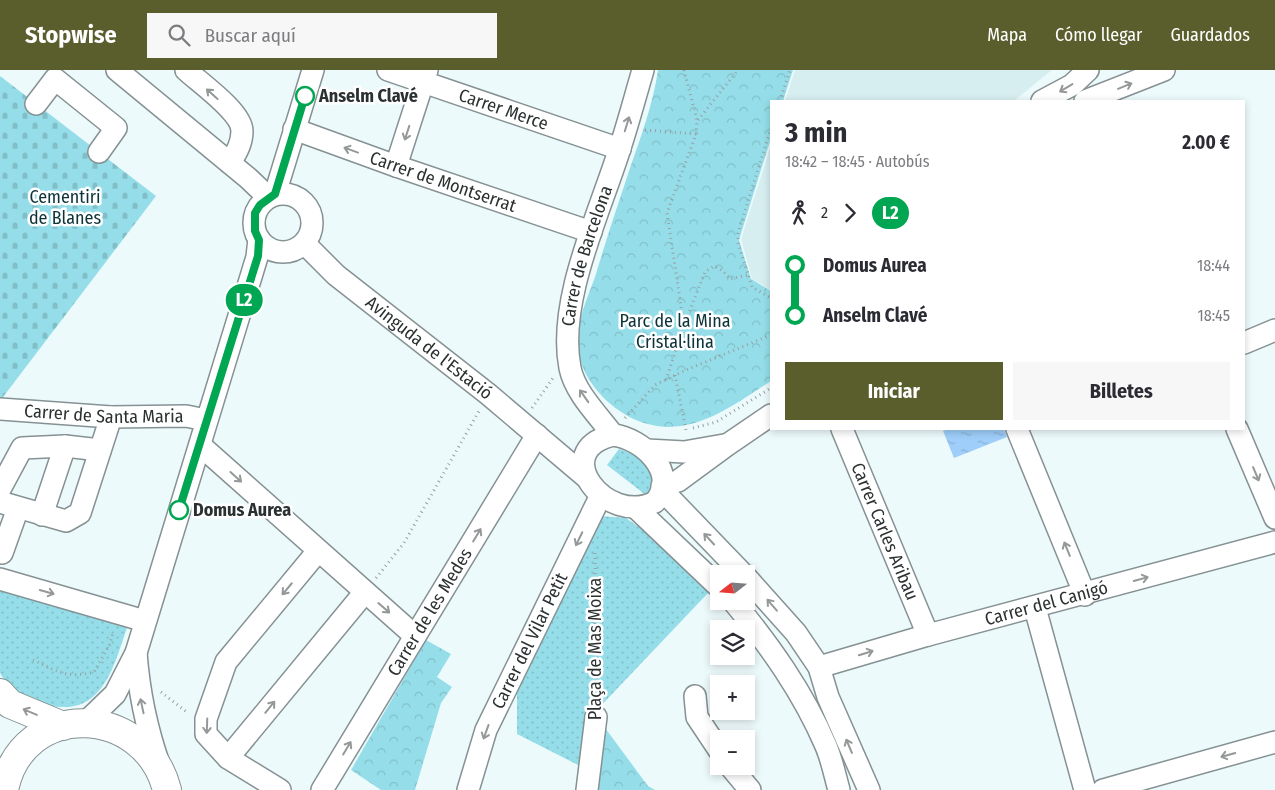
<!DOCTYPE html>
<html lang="es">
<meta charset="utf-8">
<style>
body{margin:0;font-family:"Fira Sans Condensed",sans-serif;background:#f7f7f7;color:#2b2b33;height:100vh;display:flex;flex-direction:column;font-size:19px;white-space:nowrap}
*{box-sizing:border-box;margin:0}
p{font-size:16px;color:#7c7c81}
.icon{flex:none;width:28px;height:28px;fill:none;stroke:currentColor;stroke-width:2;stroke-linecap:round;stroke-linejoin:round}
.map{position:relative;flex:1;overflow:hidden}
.drawer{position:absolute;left:770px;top:30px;width:475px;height:330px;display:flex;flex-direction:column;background:#fff;border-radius:0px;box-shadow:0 2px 8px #0003}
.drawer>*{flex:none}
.badge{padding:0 10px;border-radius:16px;font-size:18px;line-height:32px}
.needle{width:32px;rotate:253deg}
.controls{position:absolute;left:710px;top:495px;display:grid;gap:10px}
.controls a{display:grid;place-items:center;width:45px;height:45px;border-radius:0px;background:#fff;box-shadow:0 2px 8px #0003;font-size:25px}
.map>.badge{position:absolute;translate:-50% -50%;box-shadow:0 0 0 2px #fff}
.legs{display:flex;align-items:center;gap:8px;height:55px;padding:0 15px;font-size:16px}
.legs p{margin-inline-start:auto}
.headline{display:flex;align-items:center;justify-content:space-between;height:85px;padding:0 15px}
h1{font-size:28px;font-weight:700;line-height:38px}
.action{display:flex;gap:10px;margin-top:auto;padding:10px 15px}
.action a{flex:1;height:58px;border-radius:0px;background:#5a5e2c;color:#fff;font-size:20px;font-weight:700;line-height:58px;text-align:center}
.action a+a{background:#f7f7f7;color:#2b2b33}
ul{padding:0 15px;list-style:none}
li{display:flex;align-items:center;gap:18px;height:50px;font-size:19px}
li i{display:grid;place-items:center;width:8px;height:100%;margin:0 6px;background:currentColor}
li i::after{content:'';width:12px;height:12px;margin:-6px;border:4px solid;border-radius:50%;background:#fff}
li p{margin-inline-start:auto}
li:first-child i{background:linear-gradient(#0000 50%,currentColor 0)}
li:last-child i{background:linear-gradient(currentColor 50%,#0000 0)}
header{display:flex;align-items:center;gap:30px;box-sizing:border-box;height:70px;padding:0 25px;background:#5a5e2c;color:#fff}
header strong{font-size:24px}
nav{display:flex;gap:28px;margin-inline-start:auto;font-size:18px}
.search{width:350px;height:45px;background:#f7f7f7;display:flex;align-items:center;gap:12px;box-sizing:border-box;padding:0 18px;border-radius:0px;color:#7c7c81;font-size:19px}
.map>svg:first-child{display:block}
</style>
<header>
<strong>Stopwise</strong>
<div class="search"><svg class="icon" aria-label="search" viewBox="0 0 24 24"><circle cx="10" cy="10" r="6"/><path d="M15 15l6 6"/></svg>Buscar aquí</div>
<nav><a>Mapa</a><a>Cómo llegar</a><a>Guardados</a></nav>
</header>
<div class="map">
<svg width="1275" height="720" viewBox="0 0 1275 720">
<defs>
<pattern id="grass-dots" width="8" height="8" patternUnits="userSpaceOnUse" patternTransform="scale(1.25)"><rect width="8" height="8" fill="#95dee9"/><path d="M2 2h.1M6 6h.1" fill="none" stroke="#81bfc8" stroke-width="1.8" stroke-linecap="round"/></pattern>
<pattern id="cemetery-stones" width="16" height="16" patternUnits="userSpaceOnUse" patternTransform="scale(1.25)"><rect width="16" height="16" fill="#95dee9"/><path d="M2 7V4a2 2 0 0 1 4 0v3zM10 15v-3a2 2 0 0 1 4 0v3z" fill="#81bfc8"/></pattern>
<pattern id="park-crowns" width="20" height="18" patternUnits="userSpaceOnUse" patternTransform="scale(1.25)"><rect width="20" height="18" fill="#95dee9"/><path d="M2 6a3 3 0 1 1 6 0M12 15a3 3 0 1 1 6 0" fill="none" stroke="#81bfc8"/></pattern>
<pattern id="water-ripples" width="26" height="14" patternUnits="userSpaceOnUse" patternTransform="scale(1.25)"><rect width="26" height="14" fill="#9ecef9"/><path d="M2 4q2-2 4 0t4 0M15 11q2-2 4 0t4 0" fill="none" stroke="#88b1d6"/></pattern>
</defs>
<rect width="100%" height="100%" fill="#edfafc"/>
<g fill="#d7eef1">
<path d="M795 0H1052L1014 31H785Z"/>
<path d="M771 75V220L752 209 741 169Z"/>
</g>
<g fill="url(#grass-dots)">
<path d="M619 379C642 387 666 397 647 426L607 395Z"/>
<path d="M601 446 626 448 665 476 709 522 594 643 585 720H576L582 697 517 664V612Z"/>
<path d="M0 515 128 555C116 588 106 640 61 637 52 636 44 636 35 631 22 625 7 617 0 603Z"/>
</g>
<path fill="url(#cemetery-stones)" d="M0 6 156 126 0 331Z"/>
<g fill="url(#park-crowns)">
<path d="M658 0H793L783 31H771V68L739 170 751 209 771 221V311C726 340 681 376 626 345 599 329 577 301 577 269 577 251 589 224 595 207 606 170 618 134 630 98 641 66 653 34 658 0Z"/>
<path d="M426 570 451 584 437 607 452 617 441 633 415 720H381L351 700Z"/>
<path d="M594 643 648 716 655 720H585Z"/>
</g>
<path fill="url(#water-ripples)" d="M948 359H1004L1007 367 954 388 943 361Z"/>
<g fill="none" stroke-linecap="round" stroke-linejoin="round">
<g stroke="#859193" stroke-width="24">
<g id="minor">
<path d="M117 0 248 108 268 127"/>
<path d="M186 0C200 13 242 42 242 61 242 74 236 83 230 93"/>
<path id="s1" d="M388 0 620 79"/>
<path d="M1042 31 1072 15 1088 0"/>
<path d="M1085 31 1164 0"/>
<path d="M36 34 55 9 116 58 99 82"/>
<path id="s2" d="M294 59 396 96 591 162"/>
<path d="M396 96 427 0"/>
<circle cx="283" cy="153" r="29"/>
<path d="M275 124 313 0"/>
<path id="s3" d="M305 174 336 205 488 324 586 407"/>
<path d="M1244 273 1275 260"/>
<path id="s4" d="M0 339 111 347 186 346 206 350"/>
<path id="s5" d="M842 359 928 565"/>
<path d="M1017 359 1085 525"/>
<path d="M1237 359 1275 448"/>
<path id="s6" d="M613 365C599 346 575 323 570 298 557 232 599 144 619 81 628 54 635 27 643 0"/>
<path d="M613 365C642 368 680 403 655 432 606 457 547 381 613 365Z"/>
<path d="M200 375 415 566"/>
<path d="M647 380 684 382 724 375"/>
<path d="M662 416 678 411 727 375 771 345"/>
<path d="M0 419 22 378 65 376 100 380"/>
<path d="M662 420 743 504"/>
<path d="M0 432 66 451 80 443 111 347"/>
<path d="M636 438 719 517"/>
<path d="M42 445 65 376"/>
<path d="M2 483 18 438"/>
<path d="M746 507 796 563 819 597 828 627 869 720"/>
<path d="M0 509 145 551"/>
<path d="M733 531C770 576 803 622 826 676 832 690 835 706 839 720"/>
<path d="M1035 538 1085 720"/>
<path d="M136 583C139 622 146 657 159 694"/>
<path id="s7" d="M819 597 928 565 1275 472"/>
<path d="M695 626 697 647 719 680"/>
<path d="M85 653 115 624 136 583 257 187 259 169"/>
<path d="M228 688 365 522"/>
<path d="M730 696 750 720"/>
<path d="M280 720 228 688 206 664V649L226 592 318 481"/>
<path id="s8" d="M322 720 537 365"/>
<path id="s9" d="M468 720 486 660 601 425"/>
<path d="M587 720 596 647"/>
<path d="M1103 720 1275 672"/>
</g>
</g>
<g stroke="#859193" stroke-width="30">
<g id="major">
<path d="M0 623 10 634 63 656"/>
<path d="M4 720C22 629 145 633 167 720"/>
</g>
</g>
<g stroke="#97a0a2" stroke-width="3" stroke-dasharray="1 4" stroke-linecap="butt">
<path d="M780 31 790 0"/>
<path d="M698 50 738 0"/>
<path d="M771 58 738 163V173L752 217 771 228"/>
<path d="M645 60 696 64"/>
<path d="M684 255 705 202 714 196 723 201 730 209 748 205"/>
<path d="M675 305 686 360"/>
<path d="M666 310 684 256 667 143 696 64 697 50 684 0"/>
<path d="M532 338 553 308"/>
<path d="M625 348 655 315 686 300 771 265"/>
<path d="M693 358 716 352 771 318"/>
<path d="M595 483 596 627"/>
<path d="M376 508 404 473 479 341"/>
<path d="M33 590C57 601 67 609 94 602L110 574 113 562"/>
<path d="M161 622 188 643"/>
</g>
<use href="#minor" stroke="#fff" stroke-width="21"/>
<use href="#major" stroke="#fff" stroke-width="28"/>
</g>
<defs><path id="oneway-shaft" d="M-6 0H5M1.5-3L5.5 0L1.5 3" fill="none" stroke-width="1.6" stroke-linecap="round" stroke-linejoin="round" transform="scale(1.25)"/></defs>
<g stroke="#959898">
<use href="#oneway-shaft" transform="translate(1125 16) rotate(-22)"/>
<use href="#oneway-shaft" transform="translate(1066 18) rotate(149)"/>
<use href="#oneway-shaft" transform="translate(212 24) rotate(-138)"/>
<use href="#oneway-shaft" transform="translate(627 54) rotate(-73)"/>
<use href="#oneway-shaft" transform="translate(407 63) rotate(108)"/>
<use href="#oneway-shaft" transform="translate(351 80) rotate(-160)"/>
<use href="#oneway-shaft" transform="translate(584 326) rotate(-125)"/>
<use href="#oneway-shaft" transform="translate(1256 404) rotate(67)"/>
<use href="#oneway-shaft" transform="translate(236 407) rotate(42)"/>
<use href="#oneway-shaft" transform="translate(477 465) rotate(-59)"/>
<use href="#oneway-shaft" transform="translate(579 469) rotate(116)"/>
<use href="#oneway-shaft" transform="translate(709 469) rotate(-133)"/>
<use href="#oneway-shaft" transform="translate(1067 479) rotate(-112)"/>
<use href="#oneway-shaft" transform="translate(1141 509) rotate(-15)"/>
<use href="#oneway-shaft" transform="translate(287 519) rotate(130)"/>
<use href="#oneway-shaft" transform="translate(47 522) rotate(16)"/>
<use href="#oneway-shaft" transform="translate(772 535) rotate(-131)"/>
<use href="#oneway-shaft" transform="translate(384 538) rotate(41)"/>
<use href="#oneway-shaft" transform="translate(866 583) rotate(-17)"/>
<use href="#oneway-shaft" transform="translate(142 636) rotate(-102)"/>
<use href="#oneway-shaft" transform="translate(270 637) rotate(-51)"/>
<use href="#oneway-shaft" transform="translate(30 642) rotate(-157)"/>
<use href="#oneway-shaft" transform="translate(207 656) rotate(92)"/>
<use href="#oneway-shaft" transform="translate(486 662) rotate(110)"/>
<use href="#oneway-shaft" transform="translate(849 676) rotate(-113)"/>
<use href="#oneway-shaft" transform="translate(347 678) rotate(-59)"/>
<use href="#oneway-shaft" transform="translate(1228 685) rotate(164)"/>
</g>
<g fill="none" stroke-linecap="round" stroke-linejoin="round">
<g stroke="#fff" stroke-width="11">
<path id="line-1" d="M179 440 258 186 259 170 255 161V143L260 135 275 124 305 26"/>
</g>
<use href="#line-1" stroke="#00a651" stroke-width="8"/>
</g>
<g fill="#fff" stroke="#00a651" stroke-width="2.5">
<circle cx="305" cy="26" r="9"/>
<circle cx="179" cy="440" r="9"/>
</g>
<g text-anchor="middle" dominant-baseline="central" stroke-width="5" stroke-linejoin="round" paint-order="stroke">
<g font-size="18" font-weight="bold" fill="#2b3031" stroke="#fff" text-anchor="start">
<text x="319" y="26">Anselm Clavé</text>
<text x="193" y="440">Domus Aurea</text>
</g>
<g font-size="18" fill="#2b3031" stroke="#fff">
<text stroke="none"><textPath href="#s1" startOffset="122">Carrer Merce</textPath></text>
<text stroke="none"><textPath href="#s2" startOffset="158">Carrer de Montserrat</textPath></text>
<text stroke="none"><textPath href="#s6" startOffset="195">Carrer de Barcelona</textPath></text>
<text stroke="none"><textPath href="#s3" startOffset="162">Avinguda de l'Estació</textPath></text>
<text stroke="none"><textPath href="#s4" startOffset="104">Carrer de Santa Maria</textPath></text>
<text stroke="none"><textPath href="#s5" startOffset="111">Carrer Carles Aribau</textPath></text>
<text stroke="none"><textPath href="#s7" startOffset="236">Carrer del Canigó</textPath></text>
<text stroke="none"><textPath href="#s8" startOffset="208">Carrer de les Medes</textPath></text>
<text stroke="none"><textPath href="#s9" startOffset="162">Carrer del Vilar Petit</textPath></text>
<text transform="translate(595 579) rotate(-90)">Plaça de Mas Moixa</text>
</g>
<g font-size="18" fill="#0c3339" stroke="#fff">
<text x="65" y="127">Cementiri<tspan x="65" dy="21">de Blanes</tspan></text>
<text x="675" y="251">Parc de la Mina<tspan x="675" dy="21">Cristal·lina</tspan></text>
</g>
</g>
</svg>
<div class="controls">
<a><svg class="needle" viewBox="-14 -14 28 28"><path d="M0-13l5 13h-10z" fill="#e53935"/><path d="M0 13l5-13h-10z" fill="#7c7c81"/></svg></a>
<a><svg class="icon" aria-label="layers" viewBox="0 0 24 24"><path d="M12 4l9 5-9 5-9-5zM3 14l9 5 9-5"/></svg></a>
<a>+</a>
<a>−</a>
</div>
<b class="badge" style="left:244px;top:230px;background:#00a651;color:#fff">L2</b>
<section class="drawer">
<div class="headline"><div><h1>3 min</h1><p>18:42 – 18:45 · Autobús</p></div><b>2.00 €</b></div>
<div class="legs"><svg class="icon" aria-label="walk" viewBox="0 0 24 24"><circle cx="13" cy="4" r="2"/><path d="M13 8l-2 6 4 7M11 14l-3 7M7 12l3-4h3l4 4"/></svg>2<svg class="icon" aria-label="forward" viewBox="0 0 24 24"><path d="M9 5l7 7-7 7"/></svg><b class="badge" style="background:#00a651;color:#fff">L2</b></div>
<ul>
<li><i style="color:#00a651"></i><b>Domus Aurea</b><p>18:44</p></li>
<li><i style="color:#00a651"></i><b>Anselm Clavé</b><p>18:45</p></li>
</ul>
<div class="action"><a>Iniciar</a><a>Billetes</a></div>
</section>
</div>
